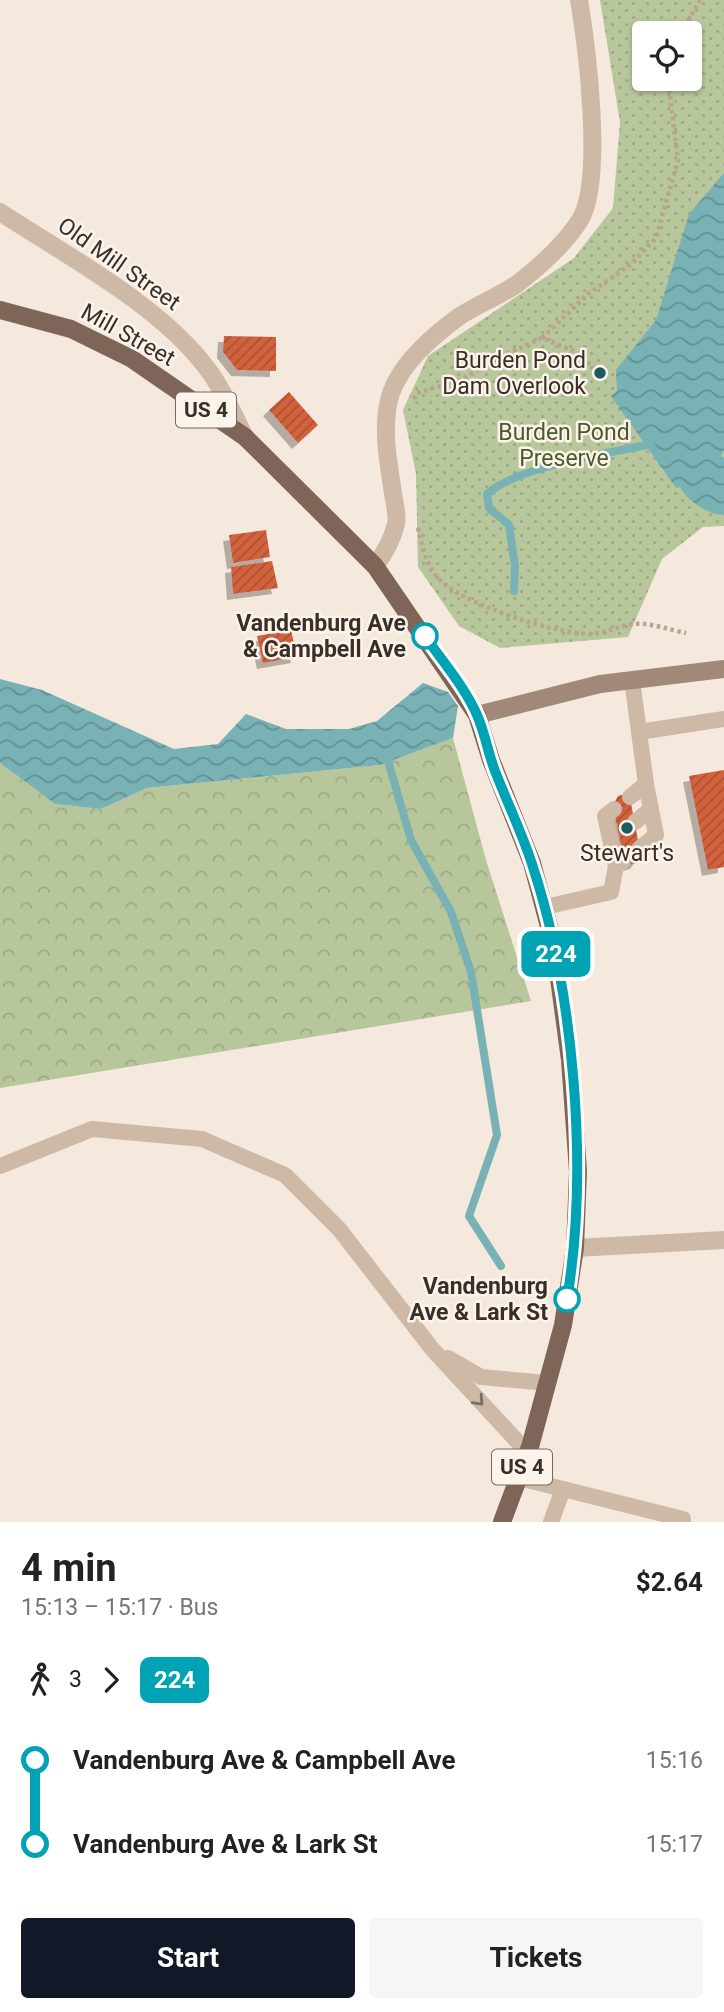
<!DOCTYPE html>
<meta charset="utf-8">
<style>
body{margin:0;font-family:Roboto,sans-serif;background:#f6f6f6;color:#222;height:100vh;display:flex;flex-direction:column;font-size:26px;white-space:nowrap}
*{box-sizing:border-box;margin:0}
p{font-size:23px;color:#767676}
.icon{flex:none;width:38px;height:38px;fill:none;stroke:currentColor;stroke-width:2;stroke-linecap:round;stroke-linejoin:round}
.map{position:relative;height:1522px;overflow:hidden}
.panel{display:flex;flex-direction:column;background:#fff;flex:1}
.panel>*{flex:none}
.badge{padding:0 14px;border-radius:10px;font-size:24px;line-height:46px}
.tools{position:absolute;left:632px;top:21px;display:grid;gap:14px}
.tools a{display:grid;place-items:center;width:70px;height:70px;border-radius:7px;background:#fff;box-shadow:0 2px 5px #0004;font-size:35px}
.map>.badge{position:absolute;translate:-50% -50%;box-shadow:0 0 0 4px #fff}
.legs{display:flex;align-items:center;gap:10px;height:77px;padding:0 21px;font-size:23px}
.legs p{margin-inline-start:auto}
.summary{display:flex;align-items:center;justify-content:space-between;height:119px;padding:0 21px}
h1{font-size:38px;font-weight:700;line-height:52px}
.action{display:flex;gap:14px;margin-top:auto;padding:14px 21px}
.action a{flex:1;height:80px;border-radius:7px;background:#111827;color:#fff;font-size:28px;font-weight:700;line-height:80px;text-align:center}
.action a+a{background:#f6f6f6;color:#222}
ul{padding:0 21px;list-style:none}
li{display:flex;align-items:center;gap:24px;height:84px;font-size:26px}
li i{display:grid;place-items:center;width:10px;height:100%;margin:0 9px;background:currentColor}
li i::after{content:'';width:18px;height:18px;margin:-9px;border:5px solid;border-radius:50%;background:#fff}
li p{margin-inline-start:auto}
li:first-child i{background:linear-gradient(#0000 50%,currentColor 0)}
li:last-child i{background:linear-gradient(currentColor 50%,#0000 0)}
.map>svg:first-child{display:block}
</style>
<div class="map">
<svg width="724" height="1522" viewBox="0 0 724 1522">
<defs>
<pattern id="forest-crowns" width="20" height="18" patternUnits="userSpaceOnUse" patternTransform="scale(1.75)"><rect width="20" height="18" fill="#b7c69b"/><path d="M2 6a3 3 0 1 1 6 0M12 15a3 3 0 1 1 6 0" fill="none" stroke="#9eaa86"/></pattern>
<pattern id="park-dots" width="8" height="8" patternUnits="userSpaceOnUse" patternTransform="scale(1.75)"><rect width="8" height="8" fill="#b7c69b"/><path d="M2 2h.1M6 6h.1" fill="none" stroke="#9eaa86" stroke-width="1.8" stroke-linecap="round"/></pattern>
<pattern id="water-waves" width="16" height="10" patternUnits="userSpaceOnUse" patternTransform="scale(1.75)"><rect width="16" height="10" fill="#78b2b5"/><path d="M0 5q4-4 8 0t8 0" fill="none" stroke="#639193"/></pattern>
<pattern id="building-hatch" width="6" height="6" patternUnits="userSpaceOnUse" patternTransform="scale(1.75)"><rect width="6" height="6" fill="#d2623e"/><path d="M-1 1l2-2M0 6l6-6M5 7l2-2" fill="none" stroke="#ab5134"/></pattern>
<filter id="shadow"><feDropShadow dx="-6" dy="6" stdDeviation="0" flood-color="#0004"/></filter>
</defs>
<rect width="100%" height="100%" fill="#f5e9dd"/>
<path fill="url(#forest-crowns)" d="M453 738 486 860 531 1001 0 1088V763L55 804 101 809 147 788 380 765Z"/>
<path fill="url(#park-dots)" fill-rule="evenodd" d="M600 0H724V526L703 527 662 559 628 637 500 648 459 626 418 567 416 474 403 410 428 356 574 258 613 208 620 122ZM644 33H690V79H644Z"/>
<g fill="url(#water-waves)">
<path d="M724 173V450L721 456 724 458V515C709 515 687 501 680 487L676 488 611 396 617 391 616 370 656 320 689 214Z"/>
<path d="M0 679 42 690 174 749 218 744 246 714 286 729H349L377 721 423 683 448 692 458 706 453 738 380 765 147 788 101 809 55 804 0 763Z"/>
</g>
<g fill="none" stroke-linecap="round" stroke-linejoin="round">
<g stroke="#78b2b5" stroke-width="8">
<path d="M514 591 515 566 509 525 489 508 487 494C516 467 605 454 646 445L653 441"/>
<path d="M386 754 411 840 451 912 471 972 497 1135 469 1216 501 1266"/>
</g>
</g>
<g fill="url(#building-hatch)" filter="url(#shadow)">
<path d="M224 336 276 337V371L237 370 223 352Z"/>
<path d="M289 392 318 425 298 443 269 410Z"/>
<path d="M266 530 270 557 233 563 229 535Z"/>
<path d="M272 561 278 588 233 594 231 567Z"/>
<path d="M291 630 297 657 263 663 257 636Z"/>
<path d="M724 770V867L708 870 689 776Z"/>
<path d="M629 793 641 856 636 863 625 866 613 805 618 796Z"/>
</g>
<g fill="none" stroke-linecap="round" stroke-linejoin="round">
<g stroke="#baa391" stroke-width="4.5" stroke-dasharray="3.5 3.5" stroke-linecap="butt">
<path d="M681 33 700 0"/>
<path d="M542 338 588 294 631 264 656 238 678 160 668 79"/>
<path d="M414 399 417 393 460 380 502 356 542 338 576 352 600 373"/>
<path d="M418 528C422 545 425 563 437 577 458 603 558 635 591 634 606 633 619 626 633 624 649 622 670 630 686 633"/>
</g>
<g stroke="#ceb9a7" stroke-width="16">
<path d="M632 680 646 784"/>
<path d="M639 732 724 719"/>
<path d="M630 797 646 784 656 835 639 849"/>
<path d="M614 809 605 816 616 866 623 861"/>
<path d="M635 822 651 809"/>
<path d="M545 907 611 892 616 866"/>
<path d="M0 1166 92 1129 202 1139 285 1175 339 1229 433 1350 528 1453"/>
<path d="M448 1358 481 1377 547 1383"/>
<path d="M519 1478 683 1519V1522"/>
<path d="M551 1522 563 1489"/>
</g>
<g stroke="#ceb9a7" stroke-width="18">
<path d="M0 212C67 256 162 306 209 371 224 391 234 416 245 437"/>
<path d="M375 566C385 553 392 540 396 524 398 515 394 502 393 493 388 461 381 424 391 393 402 362 432 337 457 318 476 305 498 297 517 284 539 267 565 244 580 220 604 181 587 47 579 0"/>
<path d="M575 1248 724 1240"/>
</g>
<path stroke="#a28878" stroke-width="18" d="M477 715 600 684 724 669"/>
<path stroke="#7e6558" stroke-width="18" d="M0 310 71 329 132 359 245 437 375 566 477 715 491 760 532 863 555 949 570 1060 578 1171 575 1248 563 1325 530 1447 502 1522"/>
</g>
<defs><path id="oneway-chevron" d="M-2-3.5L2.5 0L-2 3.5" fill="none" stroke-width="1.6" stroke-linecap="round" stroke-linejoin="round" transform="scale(1.75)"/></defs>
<use stroke="#7d6d61" href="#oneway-chevron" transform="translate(479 1401) rotate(47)"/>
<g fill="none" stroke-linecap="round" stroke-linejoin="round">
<g stroke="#fff" stroke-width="16">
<path id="line-1" d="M425 636C442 661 465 687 477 715 485 733 488 753 495 771 507 802 522 833 532 864 574 991 589 1169 567 1299"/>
</g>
<use href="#line-1" stroke="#00a3b4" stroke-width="10"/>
</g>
<g fill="#195b60" stroke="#fcf3ea" stroke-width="2.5">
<circle cx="600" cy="373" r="7"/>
<circle cx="627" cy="828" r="7"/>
</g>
<g fill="#fff" stroke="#00a3b4" stroke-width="3.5">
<circle cx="425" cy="636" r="12"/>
<circle cx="567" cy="1299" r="12"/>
</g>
<g text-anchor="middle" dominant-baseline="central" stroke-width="5" stroke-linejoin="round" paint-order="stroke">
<g fill="#fcf3ea" stroke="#746962" stroke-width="2">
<rect x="176" y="392.5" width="60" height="35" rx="5"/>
<rect x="492" y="1449.5" width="60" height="35" rx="5"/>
</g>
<g font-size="21" font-weight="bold" fill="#3a2e28">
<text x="206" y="410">US 4</text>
<text x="522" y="1467">US 4</text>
</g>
<g font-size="23" fill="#3a2e28" stroke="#fcf3ea">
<text transform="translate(119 264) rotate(35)">Old Mill Street</text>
<text transform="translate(128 335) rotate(29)">Mill Street</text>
</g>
<g font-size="23" fill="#3a2e28" stroke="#fcf3ea" text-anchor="end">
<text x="586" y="360">Burden Pond<tspan x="586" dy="26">Dam Overlook</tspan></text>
<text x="627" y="853" text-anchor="middle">Stewart's</text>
</g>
<g font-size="23" fill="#495b29" stroke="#fcf3ea">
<text x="564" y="432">Burden Pond<tspan x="564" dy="26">Preserve</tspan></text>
</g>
<g font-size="23" font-weight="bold" fill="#3a2e28" stroke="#fcf3ea" text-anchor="end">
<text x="406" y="623">Vandenburg Ave<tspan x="406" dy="26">&amp; Campbell Ave</tspan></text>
<text x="548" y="1286">Vandenburg<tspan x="548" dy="26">Ave &amp; Lark St</tspan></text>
</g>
</g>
</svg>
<div class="tools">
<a><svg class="icon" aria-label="locate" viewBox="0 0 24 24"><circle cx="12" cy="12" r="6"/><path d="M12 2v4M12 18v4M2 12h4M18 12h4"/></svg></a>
</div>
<b class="badge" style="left:556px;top:954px;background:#00a3b4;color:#fff">224</b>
</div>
<section class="panel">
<div class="summary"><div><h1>4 min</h1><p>15:13 – 15:17 · Bus</p></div><b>$2.64</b></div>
<div class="legs"><svg class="icon" aria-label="walk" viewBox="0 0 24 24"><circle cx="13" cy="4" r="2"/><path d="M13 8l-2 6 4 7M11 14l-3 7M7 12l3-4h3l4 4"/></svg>3<svg class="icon" aria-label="forward" viewBox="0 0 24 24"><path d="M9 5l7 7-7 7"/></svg><b class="badge" style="background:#00a3b4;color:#fff">224</b></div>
<ul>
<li><i style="color:#00a3b4"></i><b>Vandenburg Ave &amp; Campbell Ave</b><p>15:16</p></li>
<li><i style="color:#00a3b4"></i><b>Vandenburg Ave &amp; Lark St</b><p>15:17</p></li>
</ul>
<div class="action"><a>Start</a><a>Tickets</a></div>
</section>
